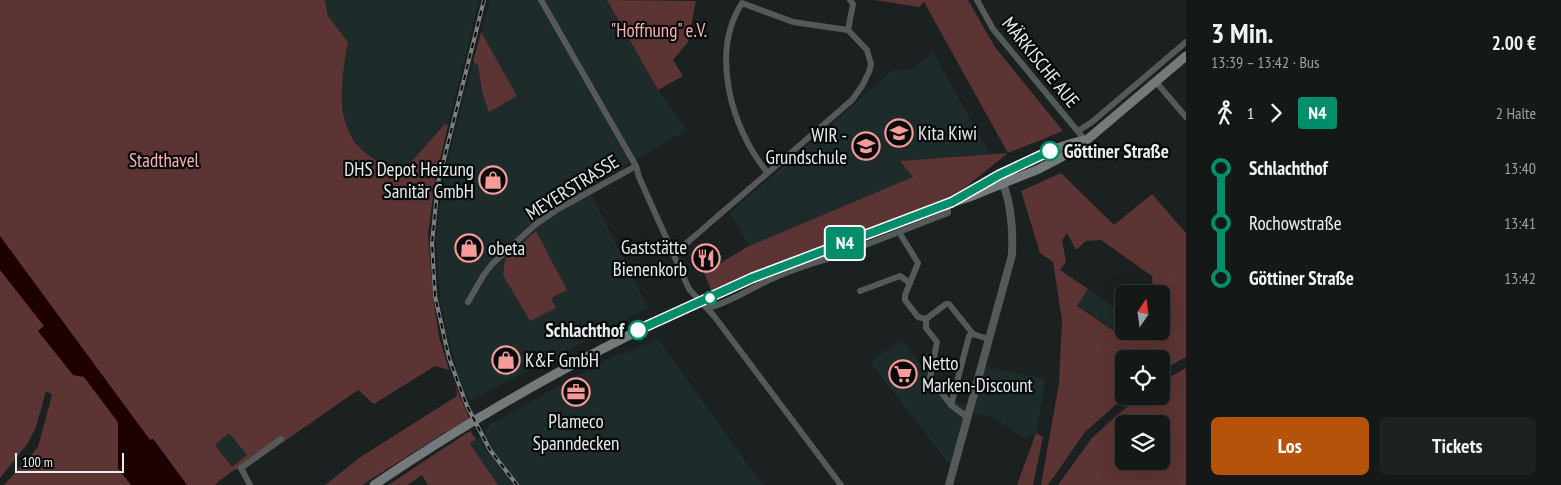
<!DOCTYPE html>
<html lang="de">
<meta charset="utf-8">
<style>
body{margin:0;font-family:"PT Sans Narrow",sans-serif;background:#1d2221;color:#f1f3f6;height:100vh;display:flex;flex-direction:column;font-size:19px;white-space:nowrap}
*{box-sizing:border-box;margin:0}
p{font-size:16px;color:#9da0a2}
.icon{flex:none;width:28px;height:28px;fill:none;stroke:currentColor;stroke-width:2;stroke-linecap:round;stroke-linejoin:round}
.map{position:relative;flex:1;overflow:hidden}
.side{display:flex;flex-direction:column;background:#141918;width:375px}
.side>*{flex:none}
.badge{padding:0 10px;border-radius:4px;font-size:18px;line-height:32px}
.needle{width:32px;rotate:13deg}
.fabs{position:absolute;left:1115px;top:285px;display:grid;gap:10px}
.fabs a{display:grid;place-items:center;width:55px;height:55px;border-radius:8px;background:#141918;box-shadow:0 5px 20px #0002,0 0 0 1px #333837;font-size:25px}
.scale{position:absolute;left:15px;bottom:12px;width:109px;box-sizing:border-box;padding-left:5px;border:2px solid #e8eded;border-top:0;font-size:14px;line-height:18px;white-space:nowrap;color:#e8eded;-webkit-text-stroke:4px #070a0a;paint-order:stroke}
.map>.badge{position:absolute;translate:-50% -50%;box-shadow:0 0 0 2px #fff}
.legs{display:flex;align-items:center;gap:8px;height:55px;padding:0 25px;font-size:16px}
.legs p{margin-inline-start:auto}
.headline{display:flex;align-items:center;justify-content:space-between;height:85px;padding:0 25px}
h1{font-size:28px;font-weight:700;line-height:38px}
.cta{display:flex;gap:10px;margin-top:auto;padding:10px 25px}
.cta a{flex:1;height:58px;border-radius:8px;background:#b45309;color:#fff;font-size:20px;font-weight:700;line-height:58px;text-align:center}
.cta a+a{background:#1d2221;color:#f1f3f6}
ul{padding:0 25px;list-style:none}
li{display:flex;align-items:center;gap:18px;height:55px;font-size:19px}
li i{display:grid;place-items:center;width:8px;height:100%;margin:0 6px;background:currentColor}
li i::after{content:'';width:12px;height:12px;margin:-6px;border:4px solid;border-radius:50%;background:#141918}
li p{margin-inline-start:auto}
li:first-child i{background:linear-gradient(#0000 50%,currentColor 0)}
li:last-child i{background:linear-gradient(currentColor 50%,#0000 0)}
main{display:flex;flex:1;min-height:0}
.map>svg:first-child{display:block}
</style>
<main>
<div class="map">
<svg width="1186" height="485" viewBox="0 0 1186 485">
<rect width="100%" height="100%" fill="#1a2120"/>
<g fill="#1d2c2a" fill-rule="evenodd">
<path d="M325 0H479L448 125 445 124 401 173 361 150 347 129 340 88 348 42 328 16Z"/>
<path d="M490 0H607L658 90 687 130 588 188 648 308 470 401 459 376 447 334 440 297 436 244 442 183 473 62 478 65 482 92 516 96 481 32ZM536 231 567 290 551 298Z"/>
<path d="M933 52 990 154 901 161 914 177 749 246 730 213 893 70H910Z"/>
<path d="M1088 289 1124 313V331H1136L1130 341 1077 305Z"/>
<path d="M658 339 763 485H498L470 444 484 433 489 425 615 355 628 352Z"/>
<path d="M901 340 952 400 973 407 982 366 1046 379 1036 433 1025 439 995 418 972 413 956 473 870 362Z"/>
<path d="M229 433 247 455 232 467 215 445Z"/>
</g>
<g fill="#5c3433" fill-rule="evenodd">
<path d="M0 0H325L328 16 348 42C342 76 333 121 361 149 371 159 389 166 401 173L445 124 448 125 435 182 428 234 433 297 439 337 449 370 435 366 374 404 358 390 246 468 234 470 214 485H187L153 439 150 440 39 321 44 326 39 330 84 377 118 422V468L131 485H4L38 447 52 395 46 391 36 427 28 443 0 478ZM229 433 247 455 232 467 215 445Z"/>
<path d="M607 0 696 1 688 42 673 60 683 76 658 90Z"/>
<path d="M874 0H968L995 47 1063 131 1008 153 957 194 770 266 712 292 704 273 749 246 913 177 900 161 1008 153 924 2 919 7Z"/>
<path d="M481 32 517 96 489 112 482 92 478 65 473 62Z"/>
<path d="M1061 173 1114 225 1152 194 1186 233V357L1161 371V359H1124V396H1126L1085 432 1048 485H1041L1059 383 1062 320 1053 262 1040 253 1021 191ZM1067 233 1076 250 1086 241 1101 240 1152 276 1153 294H1161V331H1136L1129 341 1077 306 1088 289 1060 270 1066 262 1062 240Z"/>
<path d="M536 231 567 290 551 298 556 308 530 321 503 275 505 259Z"/>
<path d="M1186 368V485H1058L1092 438 1116 416 1141 396H1161V382ZM1124 424H1161V461H1124Z"/>
<path d="M456 387 470 420 444 433 362 485H325L362 456 457 396Z"/>
<path d="M470 431 476 439 470 444 498 485H428L422 475 407 485H388Z"/>
<path d="M1036 433 1043 437 1033 485H1017Z"/>
</g>
<path fill="#1f0002" d="M0 236 150 440 153 439 187 485H131L118 468V422L84 377 73 375 38 331 44 326 0 270Z"/>
<path fill="#024643" d="M706 245 713 261 703 265 696 250Z"/>
<g fill="none" stroke-linecap="round" stroke-linejoin="round">
<g stroke="#565959" stroke-width="6">
<path d="M541 0 636 166 639 177 689 289 714 316 841 485"/>
<path d="M977 0 993 29 1085 140"/>
<path d="M848 30 853 4 850 0"/>
<path d="M1156 82 1186 117"/>
<path d="M1078 131 1092 122 1186 42"/>
<path d="M899 232 918 263 905 295V300L918 317 926 319V328L937 342 930 378 951 405 967 417"/>
<path d="M674 254 852 100 862 86 869 72 871 64 867 50 848 30 793 22 742 3C710 53 731 128 767 172"/>
<path d="M860 291 900 276 910 283"/>
<path d="M468 302 483 276 492 264 536 224 558 209 636 166"/>
<path d="M708 308C727 303 743 293 761 284 784 272 812 263 837 256L948 213 947 204"/>
<path d="M926 319 946 304H949L973 334 988 339"/>
<path d="M951 405 969 336 973 334"/>
<path d="M250 485 241 468 281 439"/>
</g>
<path stroke="#565959" stroke-width="8" d="M949 485 1012 255C1013 231 1011 201 1001 179"/>
<g stroke="#747a79" stroke-width="9">
<path d="M968 194C1004 172 1043 149 1085 140"/>
<path d="M374 485C493 404 620 335 752 278 816 251 882 229 947 204L967 198 1039 169 1075 150 1186 56"/>
</g>
<g stroke="#7a807f" stroke-width="4">
<path id="rail" d="M484 0 438 183 432 243 435 296 449 358 467 406 490 450 517 485"/>
</g>
<use href="#rail" stroke="#070a0a" stroke-width="2" stroke-dasharray="5.5" stroke-linecap="butt"/>
</g>
<g fill="none" stroke-linecap="round" stroke-linejoin="round">
<g stroke="#fff" stroke-width="11">
<path id="line-1" d="M638 330 752 278 952 202 999 175 1050 151"/>
</g>
<use href="#line-1" stroke="#008d6a" stroke-width="8"/>
</g>
<defs>
<g id="school-ring" transform="scale(1.4375)"><circle r="9.5" fill="#070a0a" stroke="#f59b98" stroke-width="1.5"/><path d="M0-5L7-2L0 1L-7-2ZM-4 1L0 2.5L4 1V4Q0 6-4 4Z" fill="#f59b98"/></g>
<g id="shop-ring" transform="scale(1.4375)"><circle r="9.5" fill="#070a0a" stroke="#f59b98" stroke-width="1.5"/><path d="M-5-2.5h2.3a2.7 3.5 0 0 1 5.4 0H5L5.5 6h-11ZM-1.5-2.5h3a1.5 2.3 0 0 0-3 0Z" fill="#f59b98"/></g>
<g id="restaurant-ring" transform="scale(1.4375)"><circle r="9.5" fill="#070a0a" stroke="#f59b98" stroke-width="1.5"/><path d="M-5-6h1v4h1v-4h1v4h1v-4h1v5L-1.5 .5V6h-2V.5L-5-1ZM5-6V6H3V1.5H1.5Q1.5-4 5-6Z" fill="#f59b98"/></g>
<g id="supermarket-ring" transform="scale(1.4375)"><circle r="9.5" fill="#070a0a" stroke="#f59b98" stroke-width="1.5"/><path d="M-6-5.5h2.5l.6 2H6L4.5 2H-2.5L-4.4-4H-6ZM-1.5 3.2a1.3 1.3 0 1 0 .1 0ZM3 3.2a1.3 1.3 0 1 0 .1 0Z" fill="#f59b98"/></g>
<g id="office-ring" transform="scale(1.4375)"><circle r="9.5" fill="#070a0a" stroke="#f59b98" stroke-width="1.5"/><path d="M-6-3h4V-5.5h4V-3h4V5H-6ZM-1-4.5V-3h2v-1.5ZM-6 0V1H6V0Z" fill="#f59b98"/></g>
</defs>
<g fill-rule="evenodd">
<use href="#school-ring" x="899" y="133"/>
<use href="#school-ring" x="866" y="146"/>
<use href="#shop-ring" x="493" y="180"/>
<use href="#shop-ring" x="469" y="248"/>
<use href="#restaurant-ring" x="706" y="258"/>
<use href="#shop-ring" x="506" y="360"/>
<use href="#supermarket-ring" x="903" y="374"/>
<use href="#office-ring" x="576" y="392"/>
</g>
<g fill="#fff" stroke="#008d6a" stroke-width="2.5">
<circle cx="1050" cy="151" r="9"/>
<circle cx="710" cy="298" r="6"/>
<circle cx="638" cy="330" r="9"/>
</g>
<g text-anchor="middle" dominant-baseline="central" stroke-width="4.5" stroke-linejoin="round" paint-order="stroke">
<g font-size="19" fill="#feb1ae" stroke="#070a0a">
<text x="659" y="30">"Hoffnung" e.V.</text>
<text x="164" y="160">Stadthavel</text>
</g>
<g font-size="19" fill="#e8eded" stroke="#070a0a">
<text transform="translate(1041 62) rotate(51)">MÄRKISCHE AUE</text>
<text transform="translate(572 187) rotate(-32)">MEYERSTRASSE</text>
</g>
<g font-size="19" fill="#e8eded" stroke="#070a0a" text-anchor="start">
<text x="918" y="133">Kita Kiwi</text>
<text x="847" y="135" text-anchor="end">WIR -<tspan x="847" dy="22">Grundschule</tspan></text>
<text x="474" y="169" text-anchor="end">DHS Depot Heizung<tspan x="474" dy="22">Sanitär GmbH</tspan></text>
<text x="687" y="247" text-anchor="end">Gaststätte<tspan x="687" dy="22">Bienenkorb</tspan></text>
<text x="488" y="248">obeta</text>
<text x="525" y="360">K&amp;F GmbH</text>
<text x="922" y="363">Netto<tspan x="922" dy="22">Marken-Discount</tspan></text>
<text x="576" y="421" text-anchor="middle">Plameco<tspan x="576" dy="22">Spanndecken</tspan></text>
</g>
<g font-size="19" font-weight="bold" fill="#e8eded" stroke="#070a0a" text-anchor="start">
<text x="1064" y="151">Göttiner Straße</text>
<text x="624" y="330" text-anchor="end">Schlachthof</text>
</g>
</g>
</svg>
<div class="fabs">
<a><svg class="needle" viewBox="-14 -14 28 28"><path d="M0-13l5 13h-10z" fill="#e53935"/><path d="M0 13l5-13h-10z" fill="#9da0a2"/></svg></a>
<a><svg class="icon" aria-label="locate" viewBox="0 0 24 24"><circle cx="12" cy="12" r="6"/><path d="M12 2v4M12 18v4M2 12h4M18 12h4"/></svg></a>
<a><svg class="icon" aria-label="layers" viewBox="0 0 24 24"><path d="M12 4l9 5-9 5-9-5zM3 14l9 5 9-5"/></svg></a>
</div>
<div class="scale">100 m</div>
<b class="badge" style="left:845px;top:243px;background:#008d6a;color:#fff">N4</b>
</div>
<section class="side">
<div class="headline"><div><h1>3 Min.</h1><p>13:39 – 13:42 · Bus</p></div><b>2.00 €</b></div>
<div class="legs"><svg class="icon" aria-label="walk" viewBox="0 0 24 24"><circle cx="13" cy="4" r="2"/><path d="M13 8l-2 6 4 7M11 14l-3 7M7 12l3-4h3l4 4"/></svg>1<svg class="icon" aria-label="forward" viewBox="0 0 24 24"><path d="M9 5l7 7-7 7"/></svg><b class="badge" style="background:#008d6a;color:#fff">N4</b><p>2 Halte</p></div>
<ul>
<li><i style="color:#008d6a"></i><b>Schlachthof</b><p>13:40</p></li>
<li><i style="color:#008d6a"></i><span>Rochowstraße</span><p>13:41</p></li>
<li><i style="color:#008d6a"></i><b>Göttiner Straße</b><p>13:42</p></li>
</ul>
<div class="cta"><a>Los</a><a>Tickets</a></div>
</section>
</main>
